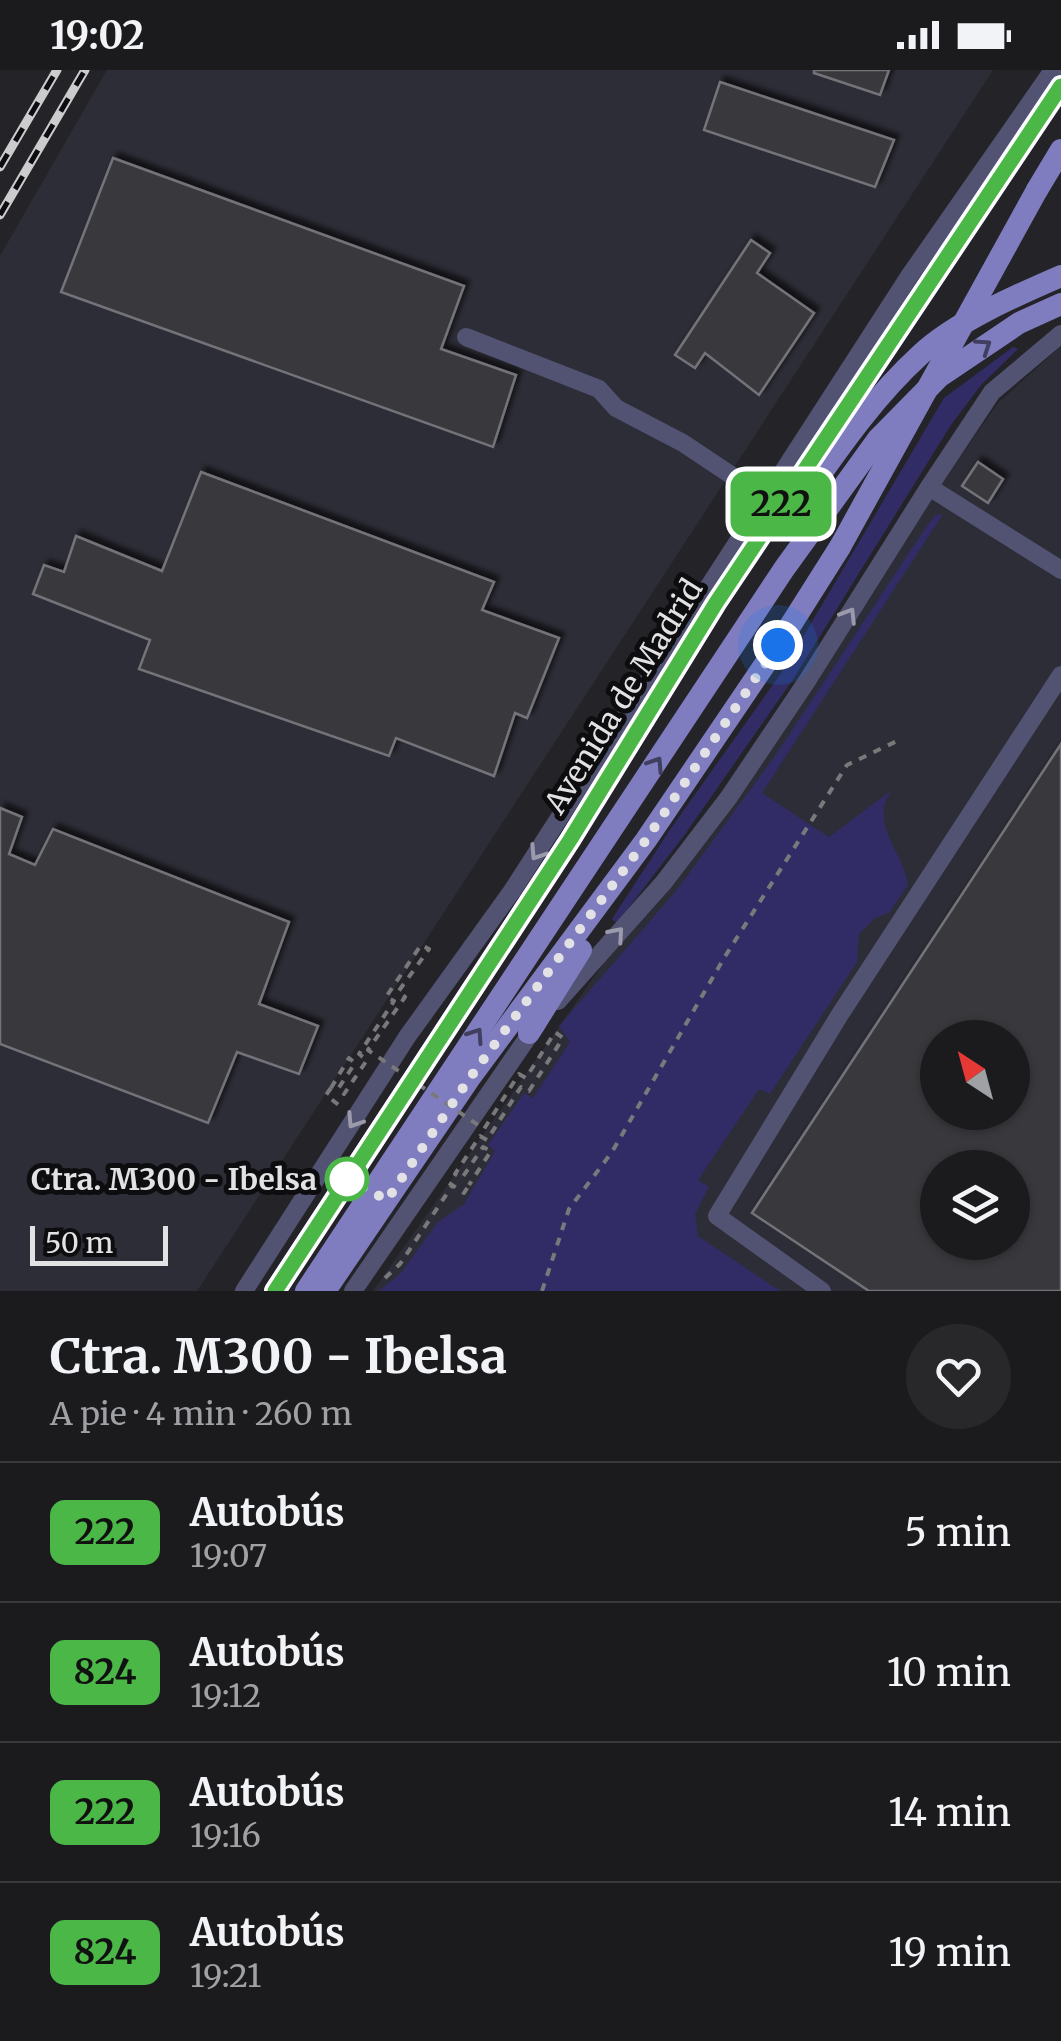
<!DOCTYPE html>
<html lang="es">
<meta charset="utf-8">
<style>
body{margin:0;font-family:Merriweather,serif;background:#28282b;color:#f1f3f6;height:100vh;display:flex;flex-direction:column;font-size:38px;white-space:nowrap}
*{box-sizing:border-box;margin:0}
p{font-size:32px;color:#a0a1a4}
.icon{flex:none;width:55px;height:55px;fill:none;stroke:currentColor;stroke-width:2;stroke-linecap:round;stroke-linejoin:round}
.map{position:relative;height:1221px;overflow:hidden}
.sheet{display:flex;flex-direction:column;background:#1b1b1e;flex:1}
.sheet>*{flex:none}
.badge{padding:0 20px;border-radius:15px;font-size:35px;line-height:65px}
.needle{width:65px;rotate:324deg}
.tools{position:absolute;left:920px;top:950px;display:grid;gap:20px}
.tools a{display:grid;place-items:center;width:110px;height:110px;border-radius:50%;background:#1b1b1e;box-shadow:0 2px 8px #0004,0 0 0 2px #39393c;font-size:50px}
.scale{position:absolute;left:30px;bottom:25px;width:138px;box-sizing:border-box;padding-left:10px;border:5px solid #e2e2e5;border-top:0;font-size:28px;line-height:35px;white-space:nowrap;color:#e2e2e5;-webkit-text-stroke:8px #0d0d0f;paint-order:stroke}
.you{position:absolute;width:50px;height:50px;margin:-25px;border:8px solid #fff;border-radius:50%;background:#1a73e8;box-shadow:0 0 0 15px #1a73e833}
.map>.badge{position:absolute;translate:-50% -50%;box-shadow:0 0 0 5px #fff}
.round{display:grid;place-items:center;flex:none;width:105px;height:105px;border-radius:52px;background:#28282b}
.head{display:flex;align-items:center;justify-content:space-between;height:170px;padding:0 50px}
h1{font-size:48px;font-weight:700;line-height:75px}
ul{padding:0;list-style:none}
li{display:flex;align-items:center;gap:30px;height:140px;padding:0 50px;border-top:2px solid #39393c}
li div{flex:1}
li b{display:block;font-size:38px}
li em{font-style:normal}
li .badge{min-width:110px;font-weight:700;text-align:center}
.status{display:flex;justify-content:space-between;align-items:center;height:70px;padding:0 50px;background:#1b1b1e;direction:ltr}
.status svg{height:28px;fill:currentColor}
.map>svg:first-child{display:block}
</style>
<div class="status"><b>19:02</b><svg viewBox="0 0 49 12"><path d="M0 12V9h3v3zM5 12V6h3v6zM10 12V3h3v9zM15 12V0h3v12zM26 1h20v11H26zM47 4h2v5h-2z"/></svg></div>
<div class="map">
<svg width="1061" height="1221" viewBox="0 0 1061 1221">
<defs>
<filter id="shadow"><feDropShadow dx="5" dy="-5" stdDeviation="2.5" flood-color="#0009"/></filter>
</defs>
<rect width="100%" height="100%" fill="#242428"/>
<g fill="#2d2d37" fill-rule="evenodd">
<path d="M107 0H993L197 1221H0V186Z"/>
<path d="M1061 276V1221H373L998 333ZM938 968H1012V1042H938ZM938 1098H1012V1172H938Z"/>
</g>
<g fill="#312c65">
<path d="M1013 277 1018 279 981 315 951 355 794 608 686 763 617 853 612 849 669 761 784 599 944 328Z"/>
<path d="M943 444 762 723 829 767 892 720C867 752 904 782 908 815L889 843 875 848 859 864 857 892 770 1024 759 1019 698 1110 709 1117 695 1144 698 1166 780 1221H379L401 1203 437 1153 464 1134 495 1081 488 1075 524 1023 533 1028 570 972 559 956 676 821 777 683 918 469 935 445Z"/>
</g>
<g fill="#39393e" stroke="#737379" stroke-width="2.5" fill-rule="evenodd" filter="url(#shadow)">
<path d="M814 0H889L880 25 814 3Z"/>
<path d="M720 12 894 70 875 117 704 60Z"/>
<path d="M113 88 464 216 441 279 516 305 493 377 61 222Z"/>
<path d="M751 170 770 183 757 203 814 243 759 325 705 283 695 298 675 285Z"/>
<path d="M978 392 1003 409 988 433 962 416Z"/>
<path d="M201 402 494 512 482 540 559 568 527 648 515 643 494 706 396 668 389 686 139 599 150 570 33 524 44 495 64 502 76 466 162 501Z"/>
<path d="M1061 674V1221H869L752 1143ZM938 968H1012V1042H938ZM938 1098H1012V1172H938Z"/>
<path d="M0 738 22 747 9 784 35 795 53 759 289 852 259 934 318 956 299 1004 237 982 208 1053 0 974Z"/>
</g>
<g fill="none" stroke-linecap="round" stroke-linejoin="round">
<g stroke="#79797c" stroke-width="4" stroke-dasharray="8 8" stroke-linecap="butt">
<path d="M331 1018 326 1025 340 1036 339 1039"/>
<path d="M449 1113 464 1123 469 1115"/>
<path d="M385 1208 400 1194 452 1116"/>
<path d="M542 1221 569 1139 612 1082 724 888 847 695 899 670"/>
</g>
<g stroke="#525272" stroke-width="18">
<path d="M466 267 599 319 616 338 683 373 764 427"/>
<path d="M929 417 1061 500"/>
<path d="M558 931 664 812 729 727 807 611 929 417 992 322 1061 264"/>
<path d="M244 1221 407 967 512 821 910 205 1053 0"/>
<path d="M353 1221 537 954"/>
<path d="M822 1221 717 1146 839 946 1061 605"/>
</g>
<g stroke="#7f7dc0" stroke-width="22">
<path d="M1037 120 1061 80"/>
<path d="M803 429C839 378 874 327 920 285 955 252 1017 225 1061 206"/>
<path d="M529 963 581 880"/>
<path d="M275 1221 570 770 716 533 1061 16"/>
<path d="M306 1221 784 499 878 369 939 307 1019 253 1061 234"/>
<path d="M325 1221 469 1009 646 770 778 575 840 477"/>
</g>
<g stroke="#cccccf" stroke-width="9">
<g id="rail">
<path d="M0 97 57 0"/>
<path d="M0 145 85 0"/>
</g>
</g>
<use href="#rail" stroke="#0d0d0f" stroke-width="5" stroke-dasharray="15" stroke-linecap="butt"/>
<path stroke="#79797c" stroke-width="4" stroke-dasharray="8 8" stroke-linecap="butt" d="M331 1018 349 988 355 993 338 1019 344 1024 367 990 359 984 394 931 386 927 421 875 429 879 398 922 405 927 368 980 484 1059 519 1004 526 1008 555 962 563 968 529 1021 521 1017 487 1070 480 1066 455 1104 462 1108 483 1077 491 1081 469 1115"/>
<path stroke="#7f7dc0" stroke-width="22" d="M840 477 1037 120"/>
</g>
<defs><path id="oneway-chevron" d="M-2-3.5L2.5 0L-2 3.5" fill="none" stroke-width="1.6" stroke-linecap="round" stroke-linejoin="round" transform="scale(2.5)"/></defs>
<g stroke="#403f5f">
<use href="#oneway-chevron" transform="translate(984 276) rotate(-34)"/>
<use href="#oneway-chevron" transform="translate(656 694) rotate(-57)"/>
<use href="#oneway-chevron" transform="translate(476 965) rotate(-56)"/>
</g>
<g stroke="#9a9aac">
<use href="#oneway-chevron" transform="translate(849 545) rotate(-58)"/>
<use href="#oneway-chevron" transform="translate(537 783) rotate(123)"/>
<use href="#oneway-chevron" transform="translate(617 864) rotate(-49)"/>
<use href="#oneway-chevron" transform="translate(354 1051) rotate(123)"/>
</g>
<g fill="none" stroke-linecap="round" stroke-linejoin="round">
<g stroke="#fff" stroke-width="22">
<path id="line" d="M275 1221 570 770 716 533 1061 16"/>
</g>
<use href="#line" stroke="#4ab747" stroke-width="15"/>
<path stroke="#e2e2e5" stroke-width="10" stroke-dasharray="0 18" d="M347 1109 387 1130 469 1009 646 770 778 575"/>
</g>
<circle fill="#fff" stroke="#4ab747" stroke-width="5" cx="347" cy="1109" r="20"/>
<g text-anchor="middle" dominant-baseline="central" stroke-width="10" stroke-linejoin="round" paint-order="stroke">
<g font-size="30" fill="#e2e2e5" stroke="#0d0d0f">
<text transform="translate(623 626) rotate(-58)">Avenida de Madrid</text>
</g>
<g font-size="30" font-weight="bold" fill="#e2e2e5" stroke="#0d0d0f" text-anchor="end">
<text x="317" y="1109">Ctra. M300 - Ibelsa</text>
</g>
</g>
</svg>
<div class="tools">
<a><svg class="needle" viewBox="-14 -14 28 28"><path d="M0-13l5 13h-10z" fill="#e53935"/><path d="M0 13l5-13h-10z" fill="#a0a1a4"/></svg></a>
<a><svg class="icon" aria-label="layers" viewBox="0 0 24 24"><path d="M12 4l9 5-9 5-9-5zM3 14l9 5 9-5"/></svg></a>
</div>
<div class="scale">50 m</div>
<div class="you" style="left:778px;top:575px"></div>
<b class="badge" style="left:781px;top:434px;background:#4ab747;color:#111">222</b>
</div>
<section class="sheet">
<div class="head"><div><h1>Ctra. M300 - Ibelsa</h1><p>A pie · 4 min · 260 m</p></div><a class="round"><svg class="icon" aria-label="heart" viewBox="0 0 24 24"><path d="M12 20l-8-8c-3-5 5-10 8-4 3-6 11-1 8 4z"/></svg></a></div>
<ul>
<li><span class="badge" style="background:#4ab747;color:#111">222</span><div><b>Autobús</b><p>19:07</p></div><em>5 min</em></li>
<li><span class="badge" style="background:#4ab747;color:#111">824</span><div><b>Autobús</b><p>19:12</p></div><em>10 min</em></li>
<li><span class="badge" style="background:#4ab747;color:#111">222</span><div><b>Autobús</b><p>19:16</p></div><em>14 min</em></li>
<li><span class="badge" style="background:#4ab747;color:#111">824</span><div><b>Autobús</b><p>19:21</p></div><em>19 min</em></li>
</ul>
</section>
